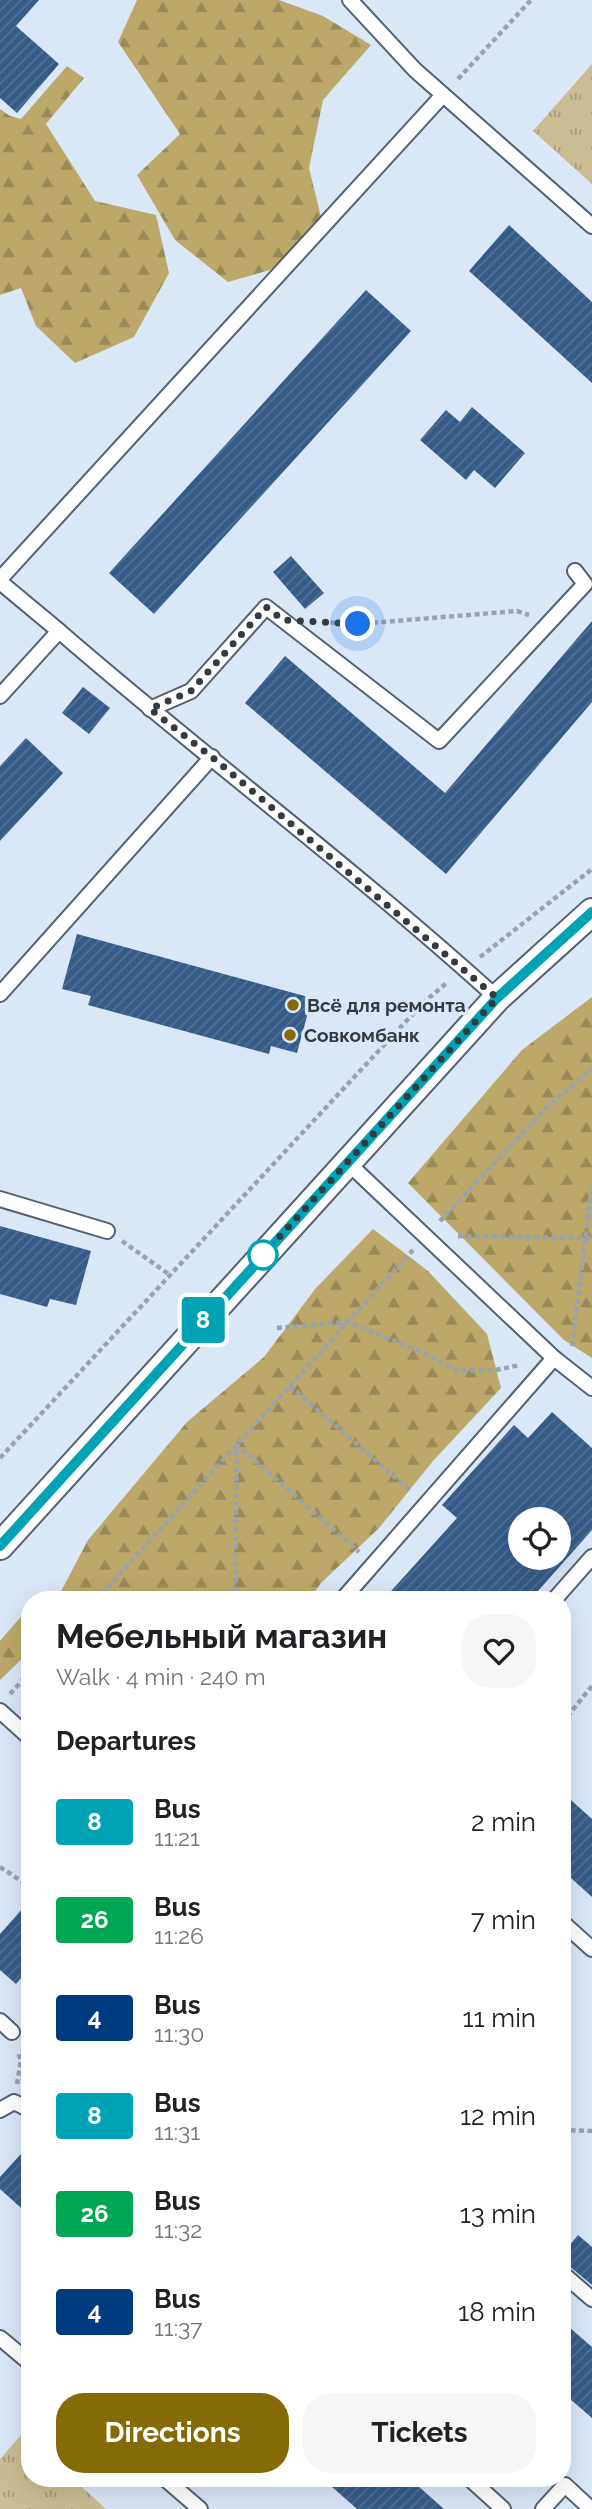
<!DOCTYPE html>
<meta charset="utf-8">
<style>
body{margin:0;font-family:Raleway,sans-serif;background:#f6f6f6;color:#202124;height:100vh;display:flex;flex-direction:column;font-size:26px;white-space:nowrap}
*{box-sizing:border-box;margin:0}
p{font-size:23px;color:#757577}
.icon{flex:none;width:38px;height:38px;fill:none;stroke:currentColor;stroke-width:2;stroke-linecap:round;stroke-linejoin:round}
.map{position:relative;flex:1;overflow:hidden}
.side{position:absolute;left:21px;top:1591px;width:550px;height:896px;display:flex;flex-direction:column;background:#fff;border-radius:28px;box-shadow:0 7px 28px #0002}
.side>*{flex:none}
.badge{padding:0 14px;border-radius:5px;font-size:24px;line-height:46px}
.controls{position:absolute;left:508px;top:1507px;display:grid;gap:14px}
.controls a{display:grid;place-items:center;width:63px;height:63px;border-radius:50%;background:#fff;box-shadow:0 7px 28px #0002;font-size:35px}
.you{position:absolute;width:35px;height:35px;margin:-18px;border:5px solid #fff;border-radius:50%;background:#1a73e8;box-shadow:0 0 0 10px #1a73e833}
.map>.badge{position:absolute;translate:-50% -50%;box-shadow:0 0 0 4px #fff}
h2{padding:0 35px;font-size:26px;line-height:63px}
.round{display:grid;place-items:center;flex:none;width:74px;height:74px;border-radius:28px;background:#f6f6f6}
.summary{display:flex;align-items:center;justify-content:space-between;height:119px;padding:0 35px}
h1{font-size:33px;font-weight:700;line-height:52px}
.button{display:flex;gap:14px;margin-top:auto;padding:14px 35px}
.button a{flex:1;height:80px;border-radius:28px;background:#846b07;color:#fff;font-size:28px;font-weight:700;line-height:80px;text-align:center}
.button a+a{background:#f6f6f6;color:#202124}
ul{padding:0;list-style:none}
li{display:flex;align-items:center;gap:21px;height:98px;padding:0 35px}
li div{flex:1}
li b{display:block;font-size:26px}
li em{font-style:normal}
li .badge{min-width:77px;font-weight:700;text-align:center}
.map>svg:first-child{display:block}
</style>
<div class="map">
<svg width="592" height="2509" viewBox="0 0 592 2509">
<defs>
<pattern id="grass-tufts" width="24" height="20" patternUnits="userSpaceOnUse" patternTransform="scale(1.75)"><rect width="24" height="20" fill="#cabd93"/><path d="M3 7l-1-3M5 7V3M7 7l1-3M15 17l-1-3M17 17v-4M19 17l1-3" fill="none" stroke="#a59b79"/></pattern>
<pattern id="forest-firs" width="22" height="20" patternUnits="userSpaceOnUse" patternTransform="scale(1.75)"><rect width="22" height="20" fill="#bca869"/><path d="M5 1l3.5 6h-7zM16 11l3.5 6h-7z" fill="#9a8a58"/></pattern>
<pattern id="building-hatch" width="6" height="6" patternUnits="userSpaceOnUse" patternTransform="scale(1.75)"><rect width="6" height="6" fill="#355c89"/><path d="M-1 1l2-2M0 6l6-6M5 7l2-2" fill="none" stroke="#517195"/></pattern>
</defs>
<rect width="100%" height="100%" fill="#dae7f7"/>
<g fill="url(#grass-tufts)">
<path d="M592 64V184L533 131Z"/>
<path d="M23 2433 30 2440V2478H72L106 2509H0V2459Z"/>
</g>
<g fill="url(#forest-firs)">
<path d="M137 0H279L323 16 371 45 323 100 309 168 321 217 291 252 270 270 228 282 175 240 137 175 180 134 118 42Z"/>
<path d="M67 66 84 78 46 124 95 201 156 215 169 273 134 337 75 363 36 326 21 288 0 295V109L10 116 21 119Z"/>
<path d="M592 997V1358L564 1340 408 1183 522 1050Z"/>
<path d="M373 1229 428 1271 487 1334 501 1388 433 1461 379 1528 321 1583 310 1599H57L88 1540 187 1422 264 1357 316 1288Z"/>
<path d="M30 1610V1651L0 1680V1641L24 1613Z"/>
</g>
<g fill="url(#building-hatch)" fill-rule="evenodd">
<path d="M0 0H39L16 26 59 64 17 113 0 98Z"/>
<path d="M509 225 592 302V383L469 271Z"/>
<path d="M366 290 411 331 154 614 109 573Z"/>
<path d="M472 407 525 453 495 488 474 470 466 480 420 440 446 410 460 422Z"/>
<path d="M291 556 324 593 305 609 273 572Z"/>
<path d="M592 621V702L446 874 245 703 285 656 445 793Z"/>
<path d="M83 687 110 708 89 734 62 713Z"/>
<path d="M26 738 63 773 0 841V766Z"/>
<path d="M77 934 312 998 297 1053 271 1046 269 1054 88 1005 91 996 62 989Z"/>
<path d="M0 1226 91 1251 76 1305 50 1299 47 1307 0 1294Z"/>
<path d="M552 1412 592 1448V1530L530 1600H383L457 1518 442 1505 514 1425 528 1438ZM520 1519H558V1558H520Z"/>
<path d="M562 1792 592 1819V1897L562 1870Z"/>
<path d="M30 1900V1967L16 1984 0 1970V1934Z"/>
<path d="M30 2144V2216L0 2189V2177Z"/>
<path d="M578 2235 592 2247V2285L562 2260V2254Z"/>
<path d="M562 2321 592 2347V2418L562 2392Z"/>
<path d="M322 2478H409L444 2509H357Z"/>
</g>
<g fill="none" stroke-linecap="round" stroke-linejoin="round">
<g stroke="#55616e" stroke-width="18">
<g id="service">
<path d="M350 0 415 70 592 226"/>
<path d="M0 579 443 95"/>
<path d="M0 582 59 631"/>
<path d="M0 696 59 631C203 756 356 870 497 998"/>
<path d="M150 709 191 691 266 607 439 741 585 584 575 571"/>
<path d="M0 994 212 757"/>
<path d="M347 1162 554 1358 592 1388"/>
<path d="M0 1199 107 1231"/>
<path d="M342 1600 554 1358"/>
<path d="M554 1600 592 1557"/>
<path d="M0 1711 30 1738"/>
<path d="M562 1922 592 1949"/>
<path d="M0 2021 12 2032"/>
<path d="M0 2110 14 2102 30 2110"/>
<path d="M562 2273 592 2299"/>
<path d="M0 2338 30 2363"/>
<path d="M164 2478 200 2509"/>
<path d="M469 2478 503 2509"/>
<path d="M543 2509 565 2485 591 2509"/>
</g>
</g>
<g stroke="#55616e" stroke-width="30">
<path id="minor" d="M0 1546 497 998 592 912"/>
</g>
<g stroke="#99a3af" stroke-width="4.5" stroke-dasharray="5 3.5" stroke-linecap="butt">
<path d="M458 79 531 0"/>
<path d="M322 622 358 624 517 611 529 615"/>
<path d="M480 957 592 869"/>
<path d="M440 1221 546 1108 592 1069"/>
<path d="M458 1236 592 1238"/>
<path d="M122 1241 170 1275"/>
<path d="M277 1328 348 1322 422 1352 458 1371 496 1370 520 1365"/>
<path d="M572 1346 592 1184"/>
<path d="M290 1386 411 1491"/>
<path d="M0 1458 425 1001 448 982"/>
<path d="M96 1600 413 1250"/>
<path d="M235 1600 237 1445 359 1552"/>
<path d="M10 1694 30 1672"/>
<path d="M562 1723 592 1686"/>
<path d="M0 1867 30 1887"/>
<path d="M17 2084 21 2061 18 2051"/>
<path d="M562 2130 592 2131"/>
</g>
<use href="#service" stroke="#fff" stroke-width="14"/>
<use href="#minor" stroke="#fff" stroke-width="26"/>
</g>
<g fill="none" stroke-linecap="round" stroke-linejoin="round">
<g stroke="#fff" stroke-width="16">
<path id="line" d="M0 1546 497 998 592 912"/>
</g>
<use href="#line" stroke="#00a3b4" stroke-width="10"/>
<path stroke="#353a40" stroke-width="7" stroke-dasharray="0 12.6" d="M263 1255 497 998 212 757 150 709 191 691 266 607 283 620 358 624"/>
</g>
<g fill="#846b07" stroke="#dae7f7" stroke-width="2.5">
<circle cx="293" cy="1005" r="7"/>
<circle cx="290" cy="1035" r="7"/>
</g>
<circle fill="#fff" stroke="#00a3b4" stroke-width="3.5" cx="263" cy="1255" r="14"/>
<g text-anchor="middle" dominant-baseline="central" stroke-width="7" stroke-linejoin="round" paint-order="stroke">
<g font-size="19" font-weight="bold" fill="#353a40" stroke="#dae7f7" text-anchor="start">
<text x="307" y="1005">Всё для ремонта</text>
<text x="304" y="1035">Совкомбанк</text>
</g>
</g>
</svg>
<div class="controls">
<a><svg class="icon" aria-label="locate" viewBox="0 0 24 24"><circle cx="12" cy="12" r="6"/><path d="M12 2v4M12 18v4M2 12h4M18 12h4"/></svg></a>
</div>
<div class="you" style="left:358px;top:624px"></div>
<b class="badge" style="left:203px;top:1320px;background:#00a3b4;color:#fff">8</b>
<section class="side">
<div class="summary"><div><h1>Мебельный магазин</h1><p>Walk · 4 min · 240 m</p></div><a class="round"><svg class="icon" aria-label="heart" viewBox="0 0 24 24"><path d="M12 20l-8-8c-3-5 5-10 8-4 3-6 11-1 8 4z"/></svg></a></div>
<h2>Departures</h2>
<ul>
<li><span class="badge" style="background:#00a3b4;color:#fff">8</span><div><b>Bus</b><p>11:21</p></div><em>2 min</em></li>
<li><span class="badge" style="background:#00a651;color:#fff">26</span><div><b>Bus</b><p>11:26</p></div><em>7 min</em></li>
<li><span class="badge" style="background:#003b80;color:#fff">4</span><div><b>Bus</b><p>11:30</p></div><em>11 min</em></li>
<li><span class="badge" style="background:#00a3b4;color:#fff">8</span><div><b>Bus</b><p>11:31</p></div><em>12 min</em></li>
<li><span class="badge" style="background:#00a651;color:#fff">26</span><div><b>Bus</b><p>11:32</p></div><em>13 min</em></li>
<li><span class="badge" style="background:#003b80;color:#fff">4</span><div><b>Bus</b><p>11:37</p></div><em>18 min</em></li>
</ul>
<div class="button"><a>Directions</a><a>Tickets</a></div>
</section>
</div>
